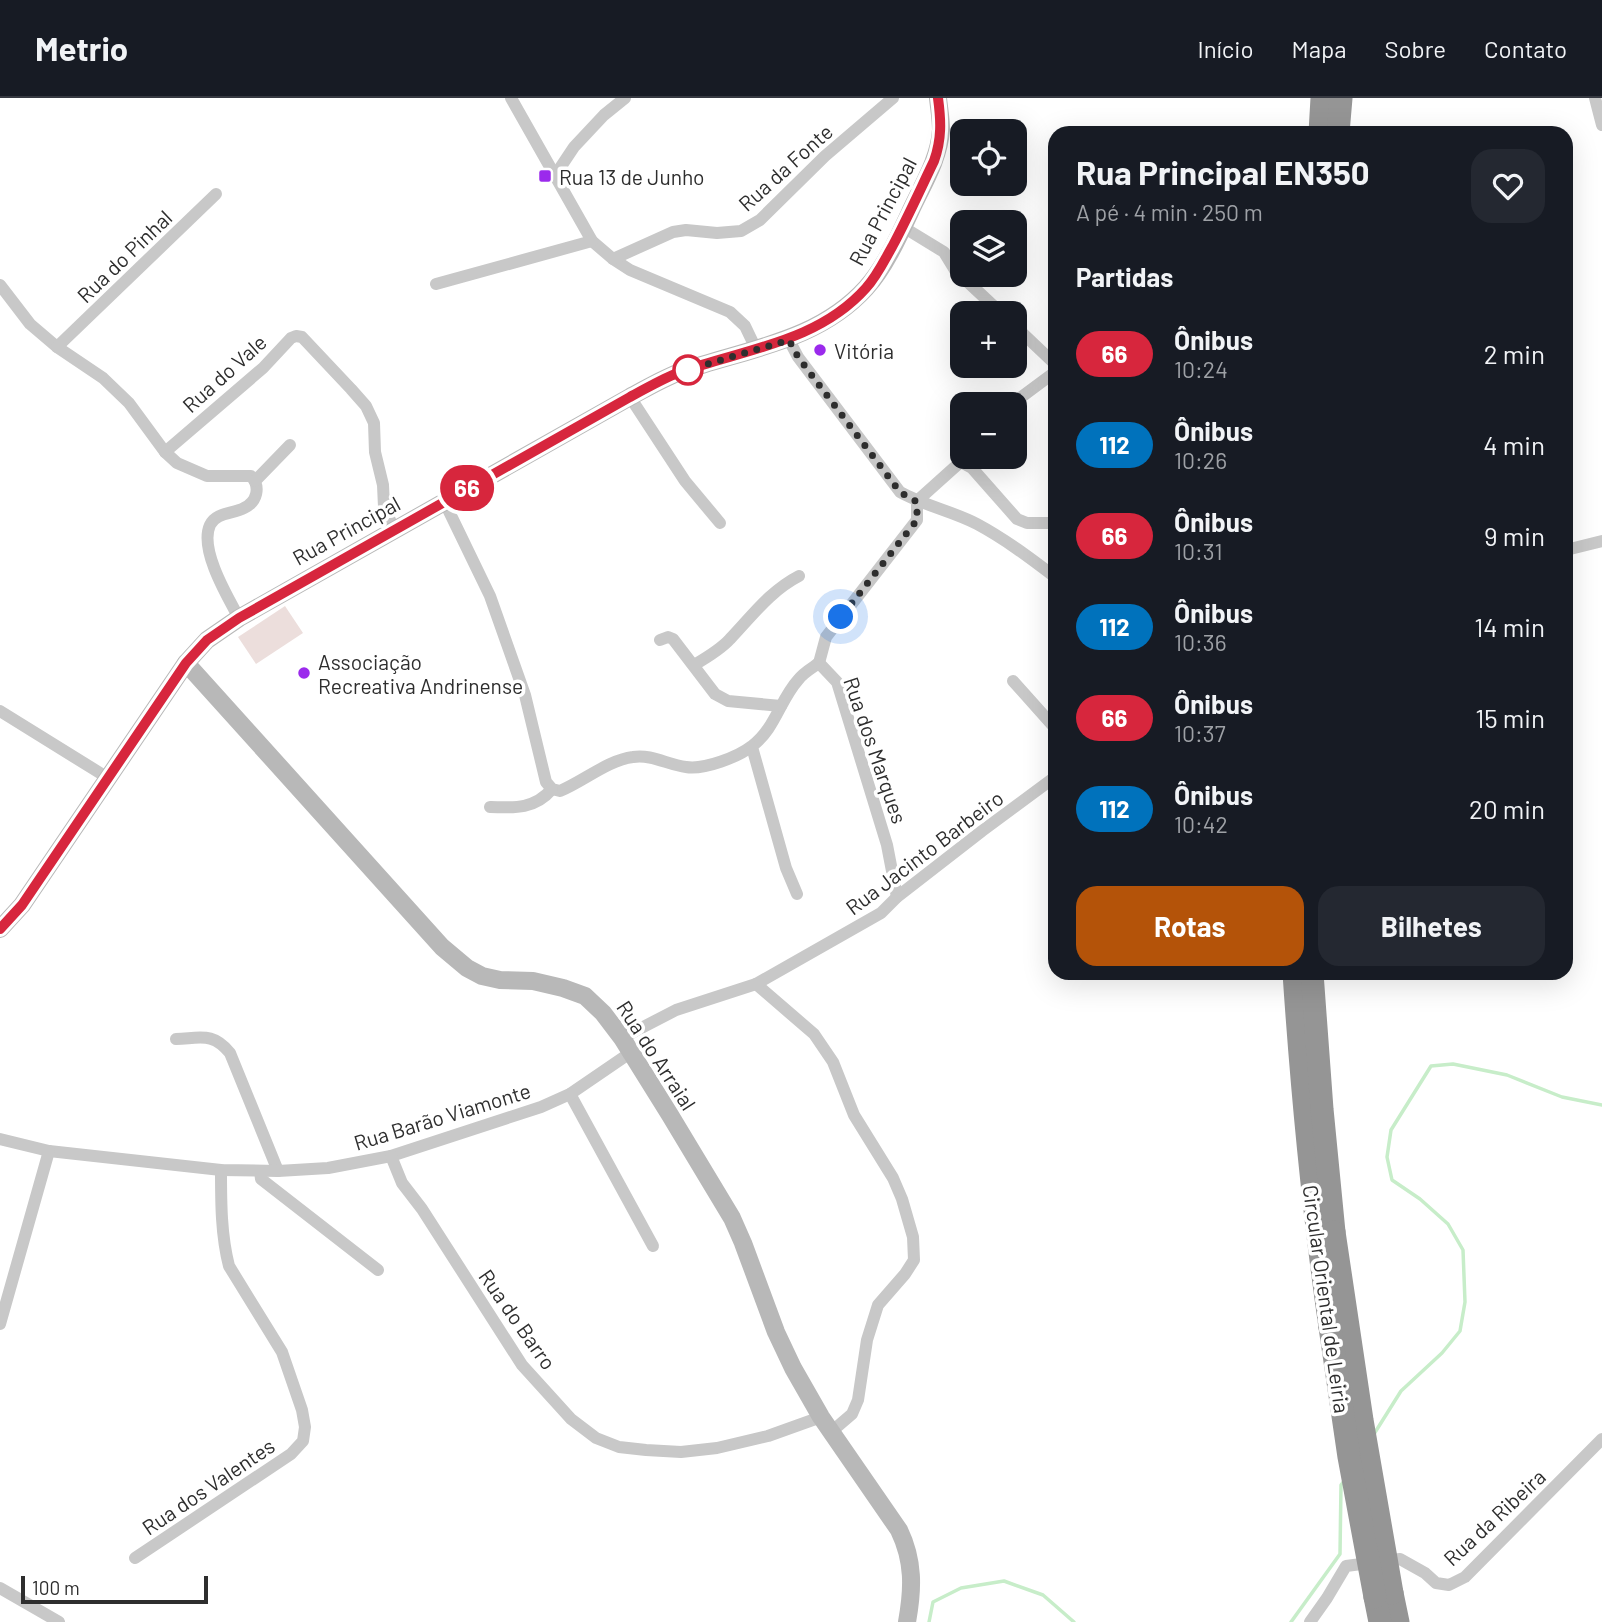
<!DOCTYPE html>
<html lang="pt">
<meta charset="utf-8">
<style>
body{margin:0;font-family:Barlow,sans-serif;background:#242831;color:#f1f3f6;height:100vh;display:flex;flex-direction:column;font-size:26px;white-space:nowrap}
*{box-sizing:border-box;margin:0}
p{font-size:23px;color:#9ea1a6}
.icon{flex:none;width:38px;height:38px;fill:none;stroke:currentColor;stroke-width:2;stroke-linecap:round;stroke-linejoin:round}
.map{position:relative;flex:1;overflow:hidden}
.details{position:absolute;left:1048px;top:28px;width:525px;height:854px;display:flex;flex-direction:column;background:#171b24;border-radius:21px;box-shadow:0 7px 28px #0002}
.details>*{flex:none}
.badge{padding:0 14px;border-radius:23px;font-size:24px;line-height:46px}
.buttons{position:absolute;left:950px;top:21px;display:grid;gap:14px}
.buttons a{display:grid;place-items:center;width:77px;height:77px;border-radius:14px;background:#171b24;box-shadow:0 7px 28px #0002;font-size:35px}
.scale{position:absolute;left:21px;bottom:18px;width:187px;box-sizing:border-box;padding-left:7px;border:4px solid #2e2e2e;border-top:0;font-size:19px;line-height:24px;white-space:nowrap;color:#2e2e2e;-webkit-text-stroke:5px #fff;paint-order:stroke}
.you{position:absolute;width:35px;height:35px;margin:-18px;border:5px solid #fff;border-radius:50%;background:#1a73e8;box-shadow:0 0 0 10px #1a73e833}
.map>.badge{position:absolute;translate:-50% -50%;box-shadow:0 0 0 4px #fff}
h2{padding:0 28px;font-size:26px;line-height:63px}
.round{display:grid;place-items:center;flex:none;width:74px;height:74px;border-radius:21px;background:#242831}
.summary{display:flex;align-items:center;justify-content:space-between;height:119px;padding:0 28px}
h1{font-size:33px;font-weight:700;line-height:52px}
.action{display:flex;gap:14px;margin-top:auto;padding:14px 28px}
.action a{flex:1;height:80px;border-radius:21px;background:#b45309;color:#fff;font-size:28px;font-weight:700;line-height:80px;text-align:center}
.action a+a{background:#242831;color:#f1f3f6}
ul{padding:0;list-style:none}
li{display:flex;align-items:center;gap:21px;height:91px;padding:0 28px}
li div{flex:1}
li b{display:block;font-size:26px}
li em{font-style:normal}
li .badge{min-width:77px;font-weight:700;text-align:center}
header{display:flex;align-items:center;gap:42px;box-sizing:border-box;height:98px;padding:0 35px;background:#171b24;border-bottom:2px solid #363941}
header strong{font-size:33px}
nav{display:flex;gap:38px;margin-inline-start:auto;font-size:24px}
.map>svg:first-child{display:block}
</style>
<header>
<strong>Metrio</strong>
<nav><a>Início</a><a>Mapa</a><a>Sobre</a><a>Contato</a></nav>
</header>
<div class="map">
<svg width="1602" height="1524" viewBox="0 0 1602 1524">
<rect width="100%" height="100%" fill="#fff"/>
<path fill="#ecdedc" d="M285 508 303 535 256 566 238 539Z"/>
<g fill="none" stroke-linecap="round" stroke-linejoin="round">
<g stroke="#c7edc9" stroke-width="3.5">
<path d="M1374 1336 1401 1293 1442 1255 1460 1233 1465 1204 1463 1152 1448 1126 1420 1101 1392 1082 1387 1059 1391 1032 1431 968 1453 966 1507 977 1562 999 1602 1007"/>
<path d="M929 1524 933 1504 961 1490 1004 1483 1043 1497 1074 1524"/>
<path d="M1291 1524 1340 1456 1341 1387 1344 1383"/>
</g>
<g stroke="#c8c8c8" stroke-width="12">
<path d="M511 0 592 143 613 161 630 172 730 214 745 228 756 251"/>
<path d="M1595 0 1602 27"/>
<path d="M554 79 574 49 604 17 625 0"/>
<path d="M903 129 944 154 955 172 1001 215"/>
<path d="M613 161 673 134 686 132 717 135 741 133 760 122 825 58 893 0"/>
<path d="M436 186 592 143"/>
<path d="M0 187 30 226 57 249 103 280 129 305 165 354 177 365 207 378H251C261 389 257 404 244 410 233 416 216 414 210 427 199 451 227 498 239 520"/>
<path d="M1015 228 1055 266"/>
<path d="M789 242 798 259 900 394C925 408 952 413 977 426 1005 441 1030 460 1055 479"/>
<path d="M57 249 216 96"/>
<path d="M630 299 685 383 720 425"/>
<path d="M1012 306 1055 274"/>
<path d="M165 354 263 270 291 240 296 238 302 239 351 291 366 308 374 325 375 354 383 387 384 409 394 431"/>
<path d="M961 364 972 370 1017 421 1027 425H1055"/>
<path d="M255 383 290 347"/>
<path d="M444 403 490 498 525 597 546 684 552 691 560 693C584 683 608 662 633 659 652 656 668 667 686 669 704 672 738 659 752 648 775 631 780 602 798 582 803 575 812 570 819 565L837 584 887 747 897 799"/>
<path d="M1566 452 1602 443"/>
<path d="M660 542 668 539 673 541 715 596 728 603 781 608"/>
<path d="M819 565 826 539 917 422V403L966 359"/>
<path d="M694 567C706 560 720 552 730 541 752 518 770 493 799 478"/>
<path d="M1013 583 1055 630"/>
<path d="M0 613 108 680"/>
<path d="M752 649 786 770 797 796"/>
<path d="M490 709C515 710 535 711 552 691"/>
<path d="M756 886 814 936 833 964 854 1017 893 1080 902 1101 913 1139 914 1162 905 1176 878 1207 867 1242 858 1302 852 1316 831 1334"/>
<path d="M622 940 676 912 756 886 881 815 897 799 982 733 1055 679"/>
<path d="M176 941C201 940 213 934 230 955L278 1073"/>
<path d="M570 996 653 1148"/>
<path d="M0 1041 49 1053 221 1072 278 1073 328 1070 391 1058 541 1009 570 996 630 955"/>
<path d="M391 1058 402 1085 422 1111 522 1267 571 1321 596 1340 619 1349 646 1352 681 1354 717 1350 768 1338 821 1319"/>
<path d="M260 1073 261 1081 378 1172"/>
<path d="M0 1226 49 1053"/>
<path d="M135 1460 291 1356 303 1343 305 1329 302 1312 282 1254 229 1168C221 1137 221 1104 221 1072"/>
<path d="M0 1490 59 1524"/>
<path d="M1310 1524 1327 1500 1346 1468 1400 1461 1425 1475 1436 1485 1449 1487 1465 1479 1602 1341"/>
</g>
<g stroke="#b8b8b8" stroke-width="18">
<path d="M186 565 442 849 467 870 482 878 500 882 533 883 563 890 585 898 603 915 622 940 670 1017 732 1120 743 1145 776 1234 793 1270 821 1319 899 1432C914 1463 913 1491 907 1524"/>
<path d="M0 831 22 807 186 565 207 542 239 520 630 299C647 290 665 279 683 273 747 251 818 243 866 190 885 169 899 138 911 112 923 86 939 61 941 32 941 21 939 10 938 0"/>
</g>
<g stroke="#959595" stroke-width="23">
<path d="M1320 35 1322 0"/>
<path d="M1338 35 1341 0"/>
<path d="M1294 875C1302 994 1313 1111 1330 1229"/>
<path d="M1312 875 1322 1011 1334 1134"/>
<path d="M1392 1495 1398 1524"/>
<path d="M1375 1499 1380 1524"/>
</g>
<g stroke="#959595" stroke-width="23">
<path d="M1334 1134 1362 1322 1392 1495"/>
<path d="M1330 1229 1349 1359 1375 1499"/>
</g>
</g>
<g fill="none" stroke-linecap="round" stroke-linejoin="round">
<g stroke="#fff" stroke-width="16">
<path id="line" d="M0 831 22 807 186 565 207 542 239 520 630 299C647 290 665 279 683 273 747 251 819 243 866 190 877 178 884 163 892 149 907 121 920 92 934 63 942 41 941 22 938 0"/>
</g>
<use href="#line" stroke="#d7263d" stroke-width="10"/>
<path stroke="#2e2e2e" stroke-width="7" stroke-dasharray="0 12.6" d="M688 272 680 274 789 242 798 259 900 394 917 404V422L841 519"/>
</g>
<g fill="#9b2aec" stroke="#fff" stroke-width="2.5">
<rect x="538" y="71" width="14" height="14" rx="3.5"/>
<circle cx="820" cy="252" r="7"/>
<circle cx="304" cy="575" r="7"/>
</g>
<circle fill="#fff" stroke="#d7263d" stroke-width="3.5" cx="688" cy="272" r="14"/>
<g text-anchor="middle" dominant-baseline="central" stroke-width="7" stroke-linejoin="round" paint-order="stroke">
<g font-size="21" fill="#2e2e2e" stroke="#fff">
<text transform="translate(785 69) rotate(-42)">Rua da Fonte</text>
<text transform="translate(882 113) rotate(-62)">Rua Principal</text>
<text transform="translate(124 158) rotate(-44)">Rua do Pinhal</text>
<text transform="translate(224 275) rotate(-42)">Rua do Vale</text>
<text transform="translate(346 432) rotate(-29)">Rua Principal</text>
<text transform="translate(876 652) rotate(71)">Rua dos Marques</text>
<text transform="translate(924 754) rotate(-37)">Rua Jacinto Barbeiro</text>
<text transform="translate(657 957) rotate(57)">Rua do Arraial</text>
<text transform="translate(442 1018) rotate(-17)">Rua Barão Viamonte</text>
<text transform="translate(1327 1201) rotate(82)">Circular Oriental de Leiria</text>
<text transform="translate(518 1221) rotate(55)">Rua do Barro</text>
<text transform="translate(208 1388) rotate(-34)">Rua dos Valentes</text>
<text transform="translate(1494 1419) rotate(-43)">Rua da Ribeira</text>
</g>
<g font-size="21" fill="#2e2e2e" stroke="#fff" text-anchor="start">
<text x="559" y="78">Rua 13 de Junho</text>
<text x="834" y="252">Vitória</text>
<text x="318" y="563">Associação<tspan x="318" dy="24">Recreativa Andrinense</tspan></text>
</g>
</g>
</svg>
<div class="buttons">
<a><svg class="icon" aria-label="locate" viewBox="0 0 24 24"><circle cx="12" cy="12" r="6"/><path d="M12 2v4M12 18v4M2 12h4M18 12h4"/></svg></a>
<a><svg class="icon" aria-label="layers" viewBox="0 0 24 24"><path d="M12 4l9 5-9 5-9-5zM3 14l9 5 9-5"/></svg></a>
<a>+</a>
<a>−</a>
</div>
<div class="scale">100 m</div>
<div class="you" style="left:841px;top:519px"></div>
<b class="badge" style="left:467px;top:390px;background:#d7263d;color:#fff">66</b>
<section class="details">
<div class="summary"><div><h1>Rua Principal EN350</h1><p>A pé · 4 min · 250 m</p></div><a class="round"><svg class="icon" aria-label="heart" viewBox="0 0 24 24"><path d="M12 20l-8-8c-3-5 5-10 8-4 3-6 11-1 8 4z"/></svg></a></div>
<h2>Partidas</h2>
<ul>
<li><span class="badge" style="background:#d7263d;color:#fff">66</span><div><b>Ônibus</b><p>10:24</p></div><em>2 min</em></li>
<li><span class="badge" style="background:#0072bc;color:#fff">112</span><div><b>Ônibus</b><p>10:26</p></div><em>4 min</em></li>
<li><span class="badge" style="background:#d7263d;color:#fff">66</span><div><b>Ônibus</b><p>10:31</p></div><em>9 min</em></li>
<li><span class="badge" style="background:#0072bc;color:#fff">112</span><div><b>Ônibus</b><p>10:36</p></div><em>14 min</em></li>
<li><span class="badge" style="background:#d7263d;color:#fff">66</span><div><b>Ônibus</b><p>10:37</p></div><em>15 min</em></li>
<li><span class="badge" style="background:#0072bc;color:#fff">112</span><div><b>Ônibus</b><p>10:42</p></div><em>20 min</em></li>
</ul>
<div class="action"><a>Rotas</a><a>Bilhetes</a></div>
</section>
</div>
